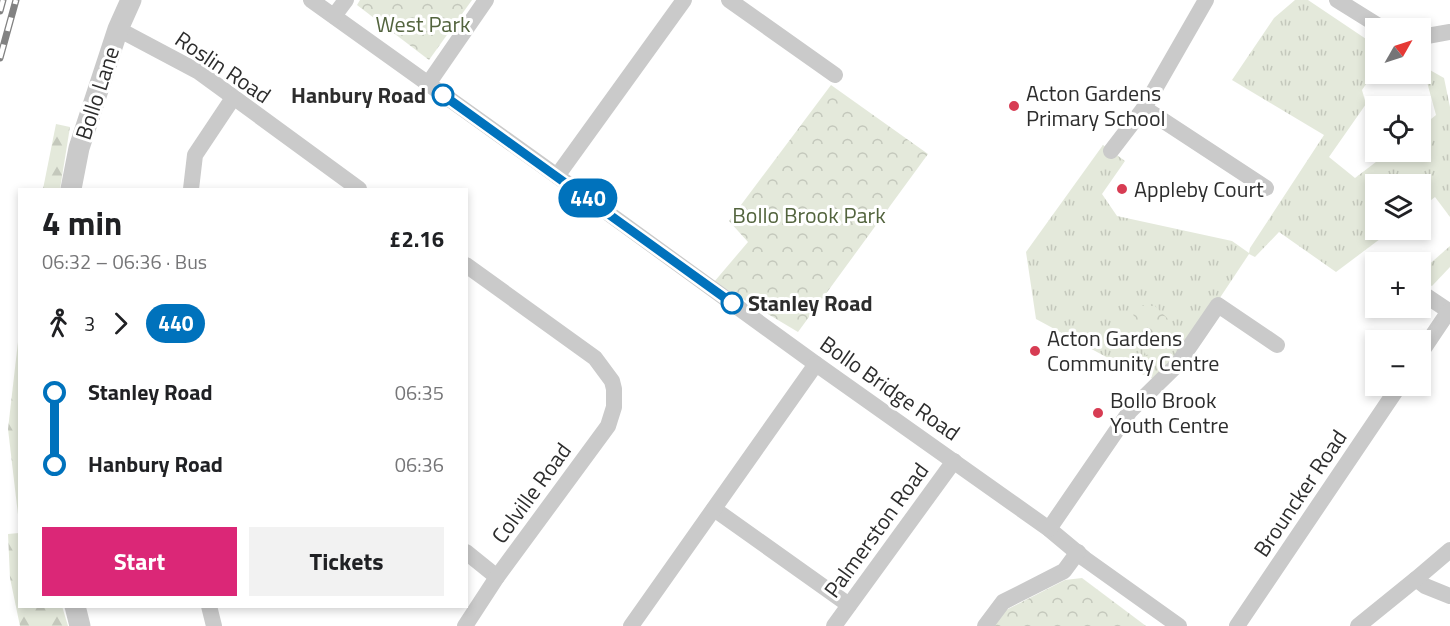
<!DOCTYPE html>
<meta charset="utf-8">
<style>
body{margin:0;font-family:"Titillium Web",sans-serif;background:#f2f2f2;color:#202124;height:100vh;display:flex;flex-direction:column;font-size:22px;white-space:nowrap}
*{box-sizing:border-box;margin:0}
p{font-size:20px;color:#757577}
.icon{flex:none;width:33px;height:33px;fill:none;stroke:currentColor;stroke-width:2;stroke-linecap:round;stroke-linejoin:round}
.map{position:relative;flex:1;overflow:hidden}
.panel{position:absolute;left:18px;top:188px;width:450px;height:420px;display:flex;flex-direction:column;background:#fff;border-radius:0px;box-shadow:0 3px 9px #0003}
.panel>*{flex:none}
.badge{padding:0 12px;border-radius:20px;font-size:21px;line-height:39px}
.needle{width:39px;rotate:51deg}
.controls{position:absolute;left:1365px;top:18px;display:grid;gap:12px}
.controls a{display:grid;place-items:center;width:66px;height:66px;border-radius:0px;background:#fff;box-shadow:0 3px 9px #0003;font-size:30px}
.map>.badge{position:absolute;translate:-50% -50%;box-shadow:0 0 0 3px #fff}
.legs{display:flex;align-items:center;gap:9px;height:66px;padding:0 24px;font-size:20px}
.legs p{margin-inline-start:auto}
.summary{display:flex;align-items:center;justify-content:space-between;height:102px;padding:0 24px}
h1{font-size:33px;font-weight:700;line-height:45px}
.cta{display:flex;gap:12px;margin-top:auto;padding:12px 24px}
.cta a{flex:1;height:69px;border-radius:0px;background:#db2777;color:#fff;font-size:24px;font-weight:700;line-height:69px;text-align:center}
.cta a+a{background:#f2f2f2;color:#202124}
ul{padding:0 24px;list-style:none}
li{display:flex;align-items:center;gap:21px;height:72px;font-size:22px}
li i{display:grid;place-items:center;width:9px;height:100%;margin:0 8px;background:currentColor}
li i::after{content:'';width:15px;height:15px;margin:-8px;border:4px solid;border-radius:50%;background:#fff}
li p{margin-inline-start:auto}
li:first-child i{background:linear-gradient(#0000 50%,currentColor 0)}
li:last-child i{background:linear-gradient(currentColor 50%,#0000 0)}
.map>svg:first-child{display:block}
</style>
<div class="map">
<svg width="1450" height="626" viewBox="0 0 1450 626">
<defs>
<pattern id="grass-tufts" width="24" height="20" patternUnits="userSpaceOnUse" patternTransform="scale(1.5)"><rect width="24" height="20" fill="#e4e9db"/><path d="M3 7l-1-3M5 7V3M7 7l1-3M15 17l-1-3M17 17v-4M19 17l1-3" fill="none" stroke="#c4c8bc"/></pattern>
<pattern id="forest-firs" width="22" height="20" patternUnits="userSpaceOnUse" patternTransform="scale(1.5)"><rect width="22" height="20" fill="#e4e9db"/><path d="M5 1l3.5 6h-7zM16 11l3.5 6h-7z" fill="#c4c8bc"/></pattern>
<pattern id="park-crowns" width="20" height="18" patternUnits="userSpaceOnUse" patternTransform="scale(1.5)"><rect width="20" height="18" fill="#e4e9db"/><path d="M2 6a3 3 0 1 1 6 0M12 15a3 3 0 1 1 6 0" fill="none" stroke="#c4c8bc"/></pattern>
</defs>
<rect width="100%" height="100%" fill="#fff"/>
<g fill="url(#grass-tufts)">
<path d="M1295 0H1308L1375 45V71L1362 90 1366 104 1329 157 1355 178 1389 152H1420L1421 127 1436 115 1427 82 1418 74H1420L1421 65 1444 78 1450 107V217L1435 197 1421 208 1420 184H1376V230H1392L1336 272 1279 232 1255 257 1249 254 1176 364 1158 381 1121 365 1036 319 1026 252 1103 145 1125 161 1102 194 1117 216 1232 241 1249 253 1250 248 1324 135 1232 80 1274 18Z"/>
<path d="M1450 246V267L1432 286 1421 281 1425 268Z"/>
</g>
<g fill="url(#forest-firs)">
<path d="M56 124 70 127 60 189H43Z"/>
<path d="M19 333H20L19 523 8 429Z"/>
<path d="M19 533 20 606H62L68 626H20L10 578 8 534Z"/>
</g>
<g fill="url(#park-crowns)">
<path d="M360 0H472L429 60 357 5Z"/>
<path d="M831 85 928 154 798 332 714 282 748 242 729 221Z"/>
<path d="M1153 304 1172 323 1164 331 1166 340 1161 345 1160 351 1146 356 1131 307Z"/>
<path d="M1082 578 1146 626H994L1006 610 1065 580Z"/>
</g>
<g fill="none" stroke-linecap="round" stroke-linejoin="round">
<g stroke="#cacaca" stroke-width="16">
<path d="M311 0 557 176 816 364 1049 529 1085 559 1179 626"/>
<path d="M729 0 835 75"/>
<path d="M1337 0 1382 28"/>
<path d="M334 16 346 0"/>
<path d="M118 29 199 72 359 189"/>
<path d="M1420 36H1427L1450 32"/>
<path d="M428 84 486 0"/>
<path d="M1144 108 1266 188"/>
<path d="M1111 151 1144 108 1206 0"/>
<path d="M557 176 684 0"/>
<path d="M191 189 195 155 233 98"/>
<path d="M1425 295 1450 312"/>
<path d="M1420 354 1449 311"/>
<path d="M714 509 849 605"/>
<path d="M1049 529 1130 411 1177 365 1218 305 1277 345"/>
<path d="M466 552 497 577"/>
<path d="M1416 579 1425 586 1450 596"/>
<path d="M209 606 214 626"/>
<path d="M465 626 497 577 608 426 614 407V389L612 381 595 358 466 265"/>
<path d="M631 626 816 364"/>
<path d="M834 626 954 461"/>
<path d="M985 626 1003 602 1064 571 1078 552"/>
<path d="M1237 626 1399 386"/>
<path d="M1358 626 1416 579 1450 550"/>
</g>
<g stroke="#cacaca" stroke-width="21">
<path d="M71 189 79 148 118 29 131 0"/>
<path d="M75 606 80 626"/>
</g>
<g stroke="#828282" stroke-width="7">
<g id="rail">
<path d="M0 11 3 0"/>
<path d="M0 58 16 0"/>
</g>
</g>
<use href="#rail" stroke="#fff" stroke-width="4.5" stroke-dasharray="14" stroke-linecap="butt"/>
</g>
<g fill="none" stroke-linecap="round" stroke-linejoin="round">
<g stroke="#fff" stroke-width="14">
<path id="line-1" d="M443 95 732 303"/>
</g>
<use href="#line-1" stroke="#0072bc" stroke-width="9"/>
</g>
<g fill="#fff" stroke="#0072bc" stroke-width="3">
<circle cx="443" cy="95" r="10"/>
<circle cx="732" cy="303" r="10"/>
</g>
<g fill="#d73c53" stroke="#fff" stroke-width="2">
<circle cx="1014" cy="106" r="6"/>
<circle cx="1122" cy="189" r="6"/>
<circle cx="1035" cy="351" r="6"/>
<circle cx="1098" cy="413" r="6"/>
</g>
<g text-anchor="middle" dominant-baseline="central" stroke-width="6" stroke-linejoin="round" paint-order="stroke">
<g font-size="22" fill="#53643e" stroke="#fff">
<text x="423" y="24">West Park</text>
<text x="809" y="215">Bollo Brook Park</text>
</g>
<g font-size="22" fill="#2d2d2d" stroke="#fff">
<text transform="translate(223 67) rotate(34)">Roslin Road</text>
<text transform="translate(97 93) rotate(-72)">Bollo Lane</text>
<text transform="translate(890 388) rotate(35)">Bollo Bridge Road</text>
<text transform="translate(531 493) rotate(-54)">Colville Road</text>
<text transform="translate(1300 493) rotate(-56)">Brouncker Road</text>
<text transform="translate(876 530) rotate(-54)">Palmerston Road</text>
</g>
<g font-size="22" fill="#2d2d2d" stroke="#fff" text-anchor="start">
<text x="1026" y="93">Acton Gardens<tspan x="1026" dy="25">Primary School</tspan></text>
<text x="1134" y="189">Appleby Court</text>
<text x="1047" y="338">Acton Gardens<tspan x="1047" dy="25">Community Centre</tspan></text>
<text x="1110" y="400">Bollo Brook<tspan x="1110" dy="25">Youth Centre</tspan></text>
</g>
<g font-size="22" font-weight="bold" fill="#2d2d2d" stroke="#fff" text-anchor="end">
<text x="426" y="95">Hanbury Road</text>
<text x="748" y="303" text-anchor="start">Stanley Road</text>
</g>
</g>
</svg>
<div class="controls">
<a><svg class="needle" viewBox="-14 -14 28 28"><path d="M0-13l5 13h-10z" fill="#e53935"/><path d="M0 13l5-13h-10z" fill="#757577"/></svg></a>
<a><svg class="icon" aria-label="locate" viewBox="0 0 24 24"><circle cx="12" cy="12" r="6"/><path d="M12 2v4M12 18v4M2 12h4M18 12h4"/></svg></a>
<a><svg class="icon" aria-label="layers" viewBox="0 0 24 24"><path d="M12 4l9 5-9 5-9-5zM3 14l9 5 9-5"/></svg></a>
<a>+</a>
<a>−</a>
</div>
<b class="badge" style="left:588px;top:198px;background:#0072bc;color:#fff">440</b>
<section class="panel">
<div class="summary"><div><h1>4 min</h1><p>06:32 – 06:36 · Bus</p></div><b>£2.16</b></div>
<div class="legs"><svg class="icon" aria-label="walk" viewBox="0 0 24 24"><circle cx="13" cy="4" r="2"/><path d="M13 8l-2 6 4 7M11 14l-3 7M7 12l3-4h3l4 4"/></svg>3<svg class="icon" aria-label="forward" viewBox="0 0 24 24"><path d="M9 5l7 7-7 7"/></svg><b class="badge" style="background:#0072bc;color:#fff">440</b></div>
<ul>
<li><i style="color:#0072bc"></i><b>Stanley Road</b><p>06:35</p></li>
<li><i style="color:#0072bc"></i><b>Hanbury Road</b><p>06:36</p></li>
</ul>
<div class="cta"><a>Start</a><a>Tickets</a></div>
</section>
</div>
